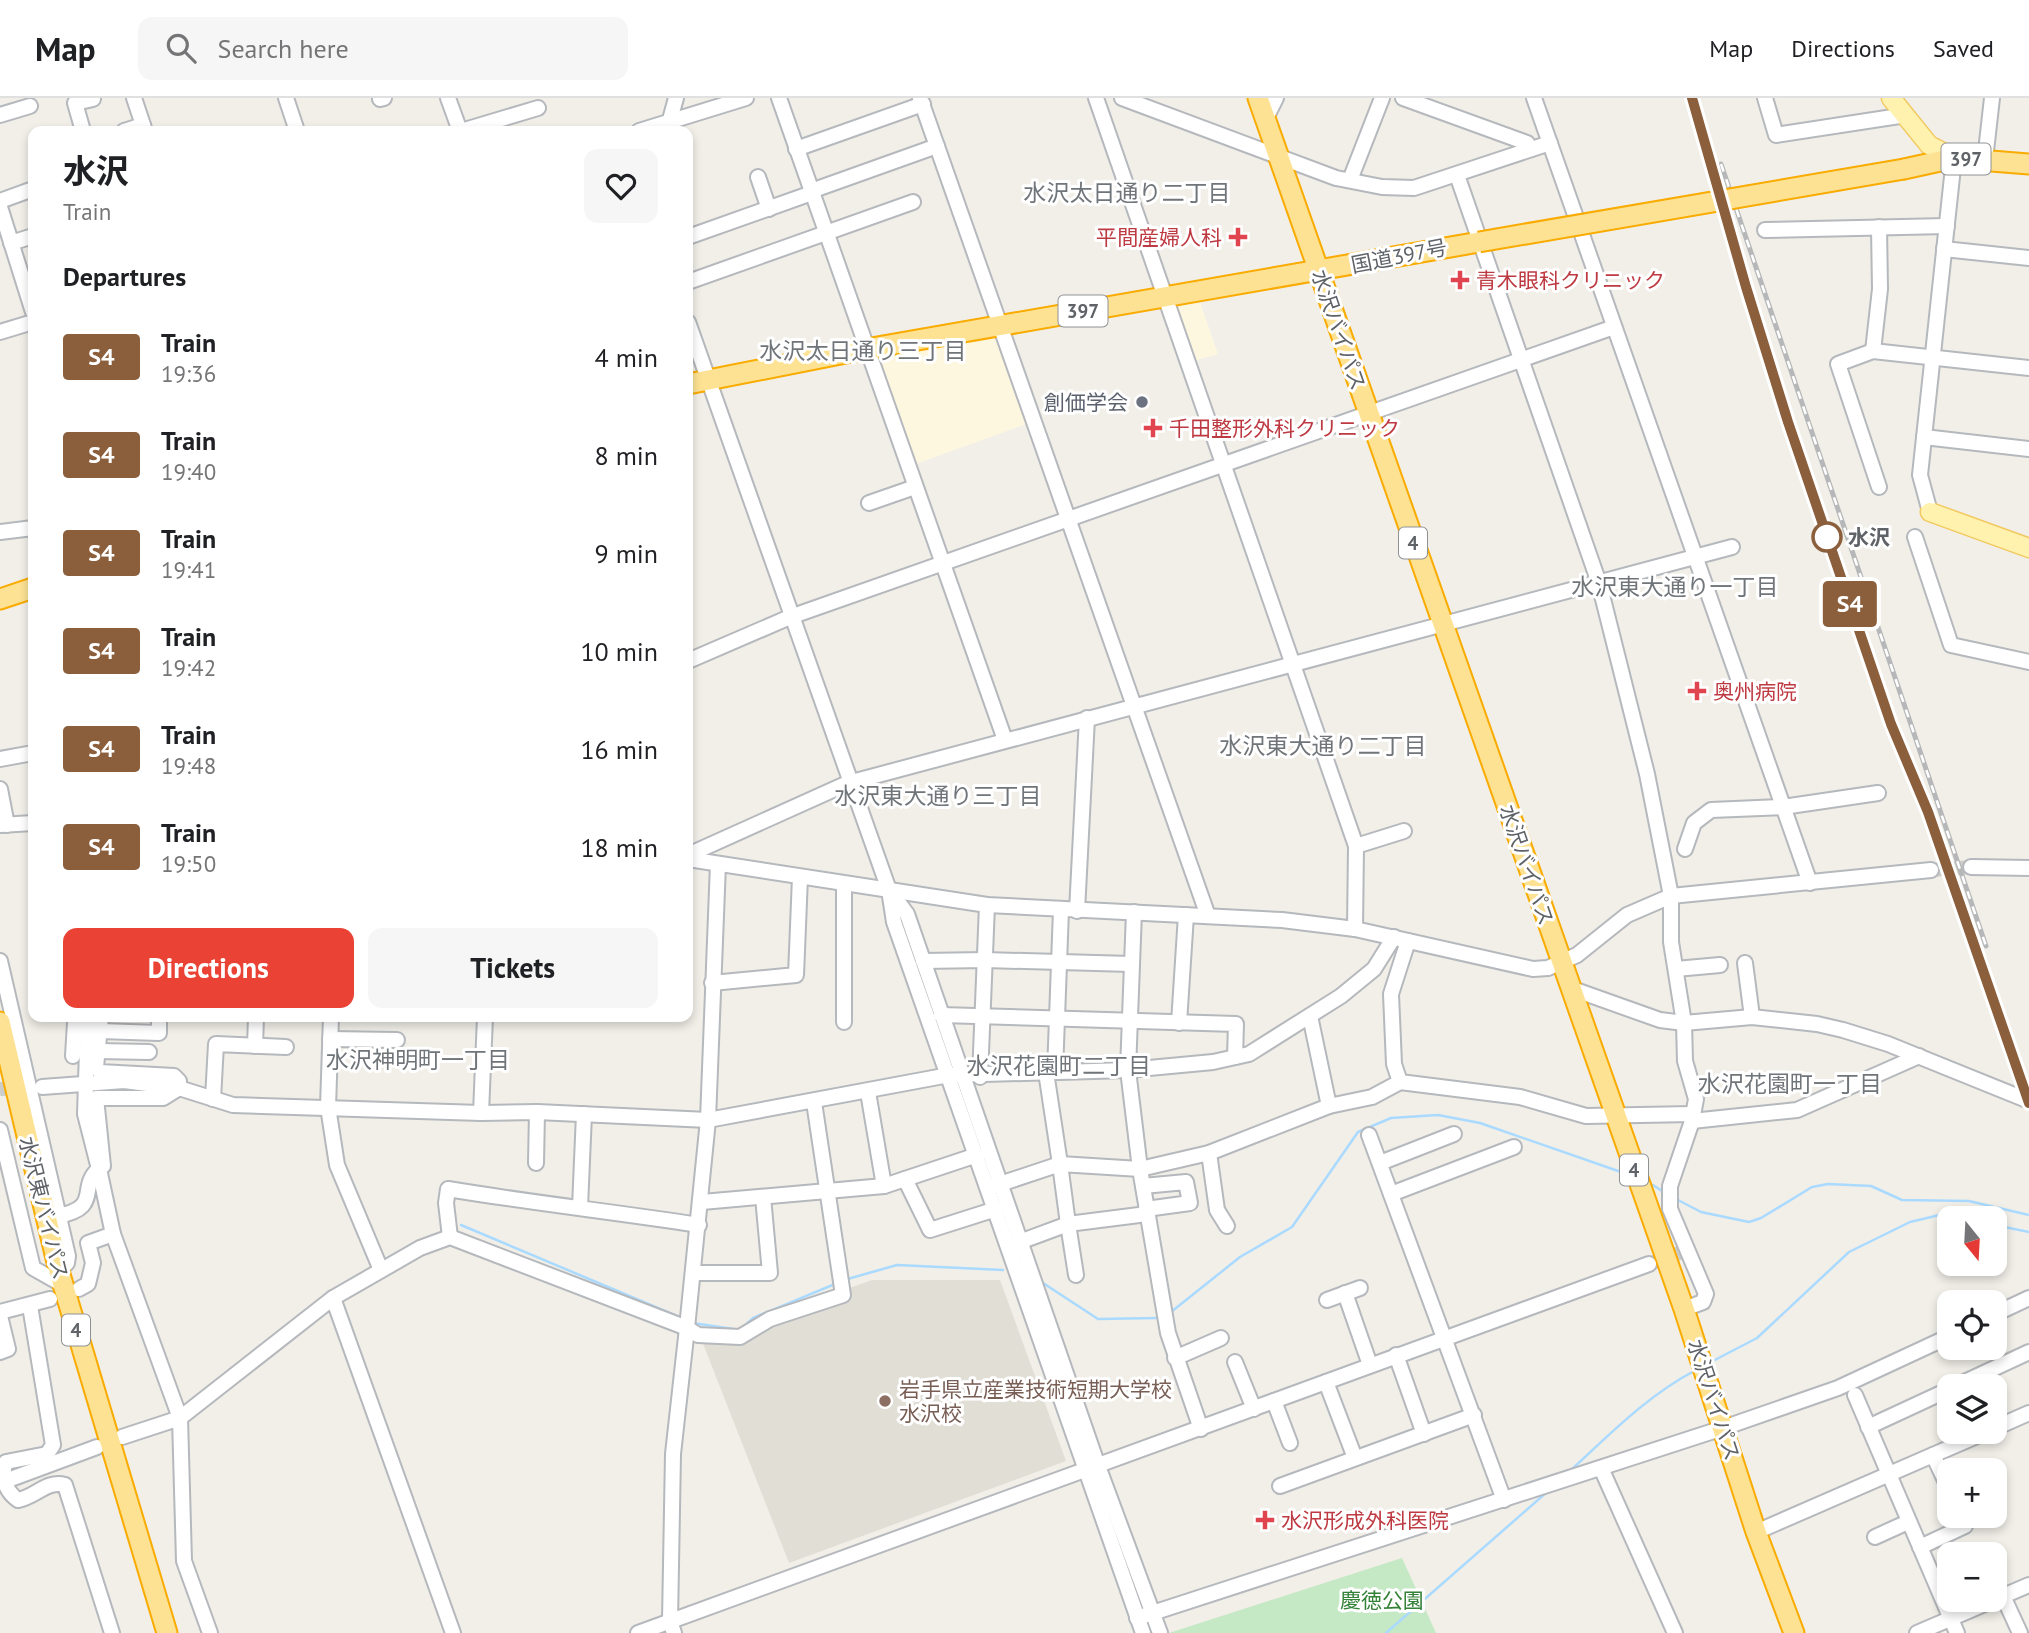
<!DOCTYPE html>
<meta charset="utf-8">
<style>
body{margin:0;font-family:"PT Sans","Noto Sans JP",sans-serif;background:#f6f6f6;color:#202124;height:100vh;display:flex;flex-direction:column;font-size:26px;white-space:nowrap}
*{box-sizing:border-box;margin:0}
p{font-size:23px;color:#757577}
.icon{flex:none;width:38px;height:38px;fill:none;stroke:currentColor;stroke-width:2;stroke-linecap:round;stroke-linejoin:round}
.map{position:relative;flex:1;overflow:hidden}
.panel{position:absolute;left:28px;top:28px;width:665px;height:896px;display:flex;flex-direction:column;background:#fff;border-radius:14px;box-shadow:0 4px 10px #0003}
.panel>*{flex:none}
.badge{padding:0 14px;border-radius:5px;font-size:24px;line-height:46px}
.needle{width:46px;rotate:162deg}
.fabs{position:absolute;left:1937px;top:1108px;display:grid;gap:14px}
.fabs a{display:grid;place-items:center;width:70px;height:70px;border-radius:14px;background:#fff;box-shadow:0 4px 10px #0003;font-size:35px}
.map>.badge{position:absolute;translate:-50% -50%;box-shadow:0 0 0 4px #fff}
h2{padding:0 35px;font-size:26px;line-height:63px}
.round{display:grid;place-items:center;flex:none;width:74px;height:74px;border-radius:14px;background:#f6f6f6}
.head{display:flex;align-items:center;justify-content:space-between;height:119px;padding:0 35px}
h1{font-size:33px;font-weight:700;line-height:52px}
.button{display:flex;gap:14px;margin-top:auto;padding:14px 35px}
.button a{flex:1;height:80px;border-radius:14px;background:#ea4335;color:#fff;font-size:28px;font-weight:700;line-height:80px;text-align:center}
.button a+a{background:#f6f6f6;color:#202124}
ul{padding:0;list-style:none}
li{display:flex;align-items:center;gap:21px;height:98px;padding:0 35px}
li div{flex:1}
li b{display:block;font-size:26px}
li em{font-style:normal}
li .badge{min-width:77px;font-weight:700;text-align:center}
header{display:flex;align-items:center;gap:42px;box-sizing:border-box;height:98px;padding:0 35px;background:#fff;border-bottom:2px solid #e0e0e0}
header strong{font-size:33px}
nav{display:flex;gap:38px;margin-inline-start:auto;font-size:24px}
.search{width:490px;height:63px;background:#f6f6f6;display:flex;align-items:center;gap:18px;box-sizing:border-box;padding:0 24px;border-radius:14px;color:#757577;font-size:26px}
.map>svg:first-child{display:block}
</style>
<header>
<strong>Map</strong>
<div class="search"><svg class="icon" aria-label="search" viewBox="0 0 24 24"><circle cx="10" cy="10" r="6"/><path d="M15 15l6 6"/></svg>Search here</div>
<nav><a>Map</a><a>Directions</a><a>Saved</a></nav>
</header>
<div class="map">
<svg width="2029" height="1535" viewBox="0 0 2029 1535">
<rect width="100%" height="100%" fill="#f1efe8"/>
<g fill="#fef7e0">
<path d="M1199 201 1218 256 1190 264 1169 205Z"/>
<path d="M998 236 1029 325 913 367 874 257Z"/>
</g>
<path fill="#e1ded6" d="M872 1182H1000L1066 1363 789 1465 702 1243Z"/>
<path fill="#c5e8c5" d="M1402 1460 1436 1535H1169Z"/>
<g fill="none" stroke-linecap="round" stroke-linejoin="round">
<g stroke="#aadaff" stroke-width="2.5">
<path d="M1653 1087 1662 1093"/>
<path d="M1678 1102 1701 1114 1749 1124 1761 1120 1812 1089 1828 1086 1871 1088 1902 1102 1969 1103 2029 1117"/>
<path d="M461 1127 684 1221"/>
<path d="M1995 1127 2029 1134"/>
<path d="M844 1182 897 1167 1003 1172"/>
<path d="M1043 1185 1098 1221 1158 1220"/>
<path d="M1171 1214 1240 1159 1292 1129 1358 1034 1391 1020 1438 1017 1480 1025 1621 1074"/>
<path d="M693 1225 740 1232 753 1220 835 1186"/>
<path d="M1711 1264 1757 1240 1849 1154 1910 1124 1948 1115 1967 1120"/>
<path d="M1570 1373C1610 1336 1648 1297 1696 1272"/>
<path d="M1386 1535 1547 1394"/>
</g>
<g stroke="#ccccc8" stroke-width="14" stroke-dasharray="14 7" stroke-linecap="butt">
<path d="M1931 772 1971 769"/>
<path d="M0 991 23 990"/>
<path d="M1649 1166 1685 1153"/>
</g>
<g stroke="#b5b8bc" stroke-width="18">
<g id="minor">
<path d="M134 0 145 33"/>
<path d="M286 0 297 33"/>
<path d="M448 0 460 33"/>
<path d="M779 0 1005 642"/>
<path d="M920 0 1208 818"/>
<path d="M1096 0 1356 748 1355 831"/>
<path d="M1122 0 1336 80 1382 89 1414 90 1550 45"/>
<path d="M1403 0 1527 45 1531 51"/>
<path d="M1534 0 1810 785"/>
<path d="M1765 0 1776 37 1906 17"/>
<path d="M380 1 384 0"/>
<path d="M0 17 30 8"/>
<path d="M1265 22 1276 0"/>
<path d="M668 29 676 0"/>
<path d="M83 33 75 5 93 1"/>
<path d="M124 33 143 27"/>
<path d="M461 33 538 10"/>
<path d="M639 33 746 0"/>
<path d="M796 51 923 6"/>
<path d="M1985 62 1992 0"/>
<path d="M1457 77 1599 485 1647 676 1671 798V844L1684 925 1685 963 1696 1001 1692 1023 1670 1088V1111L1706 1196 1703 1204 1684 1211"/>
<path d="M758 79 769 111"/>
<path d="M1350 82 1382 0"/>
<path d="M811 93 937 48"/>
<path d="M0 103 33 91"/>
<path d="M0 109 33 214"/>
<path d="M1765 132 1947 128"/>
<path d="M688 139 812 95"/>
<path d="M11 145 33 138"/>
<path d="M1944 151 2029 160"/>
<path d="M688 184 913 104"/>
<path d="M688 224 889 792 894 824 1143 1535"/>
<path d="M0 234 33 224"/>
<path d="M1873 253 1880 191 1879 129"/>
<path d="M1924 339 2029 351"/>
<path d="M1879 389 1838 266 1873 253 2029 270"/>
<path d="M869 405 915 389"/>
<path d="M1930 414 1920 377 1954 60"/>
<path d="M0 434 33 430"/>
<path d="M1915 439 1951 547 2029 564"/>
<path d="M688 563 790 519 1614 229"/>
<path d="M0 661 33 655"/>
<path d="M0 691 7 727"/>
<path d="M0 727 33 725"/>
<path d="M1356 748 1404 733"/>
<path d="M1685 751 1694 725 1711 712 1783 709 1878 695"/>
<path d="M688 757 848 685 1732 449"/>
<path d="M688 761 987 807 1282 822 1355 831 1533 871 1548 870 1577 857 1627 817 1671 798 1931 772"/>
<path d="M1971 769 2029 770"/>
<path d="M890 793 907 816 1098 1368 1160 1535"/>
<path d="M1077 813 1087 620"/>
<path d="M1134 814 1128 972 1140 1071 1168 1235 1201 1331"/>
<path d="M1408 843 1391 896 1394 966 1400 984 1520 999 1586 1018 1693 1016"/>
<path d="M0 863 68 1158 67 1165 59 1173"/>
<path d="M923 863 985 862 1131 866"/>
<path d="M1745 865 1752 919"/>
<path d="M1676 871 1720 867"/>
<path d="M712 885 796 877 800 779"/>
<path d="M1570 890 1660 922 1684 925 1752 919 1817 926 1843 932 1888 946 2029 1003"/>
<path d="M941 917 1236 926 1235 959"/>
<path d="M1310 918 1329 1008 1372 999 1400 984"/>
<path d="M101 919 96 969 100 974 174 978 179 983V990L163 1000H96L103 1068 99 1071 113 1136 180 1320 184 1463 210 1535"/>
<path d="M331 919 328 1009 337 1067 381 1172"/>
<path d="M844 924V786"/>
<path d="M1179 925 1186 817"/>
<path d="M100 933 159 935V919"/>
<path d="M330 941 397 942"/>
<path d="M255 948 256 919"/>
<path d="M98 953 149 954"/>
<path d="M73 958 75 925 79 919H83"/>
<path d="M1055 974 1061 812"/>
<path d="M980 979 987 807"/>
<path d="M42 989 124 983 179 990 233 1007 481 1015 537 1014 708 1022 949 977 1128 972 1213 964 1249 956 1341 898 1374 871 1394 839"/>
<path d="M868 994 884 1088"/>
<path d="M213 1001 216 946 286 949"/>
<path d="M481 1015 485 919"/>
<path d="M1692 1023 1797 1012 1919 958"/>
<path d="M0 1032 33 1170 63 1187"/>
<path d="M1369 1037 1504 1402"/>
<path d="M1209 1055 1217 1112 1227 1128"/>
<path d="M536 1065 537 1014"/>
<path d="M1380 1065 1454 1036"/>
<path d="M905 1081 930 1132 996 1111"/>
<path d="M1143 1088 1186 1084 1190 1105 1146 1111"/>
<path d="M991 1089 1060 1066 1046 974"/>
<path d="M1391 1096 1514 1049"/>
<path d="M702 1104 884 1088 977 1057"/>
<path d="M580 1109 584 1016"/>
<path d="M1147 1116 1068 1126 1060 1066 1140 1071 1209 1055 1329 1008"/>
<path d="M57 1118C103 1110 77 1089 99 1071L85 1016 88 919"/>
<path d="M450 1139 446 1105 448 1091C532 1105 615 1114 699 1127"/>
<path d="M1014 1146 1068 1126 1076 1177"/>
<path d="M693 1175H770L763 1099"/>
<path d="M79 1191 88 1186 93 1165 88 1145 113 1136"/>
<path d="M1345 1195 1370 1267"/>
<path d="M333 1200 453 1535"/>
<path d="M1327 1202 1360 1190"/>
<path d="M30 1208 53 1347 47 1356 6 1364C0 1378 6 1394 18 1402 36 1399 46 1382 65 1387L112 1535"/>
<path d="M0 1214 50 1201"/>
<path d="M1995 1216 2029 1200"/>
<path d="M0 1218 8 1251 0 1254"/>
<path d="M1396 1257 1424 1336"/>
<path d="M1175 1260 1221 1240"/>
<path d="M1235 1264 1254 1311"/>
<path d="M1326 1284 1355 1360"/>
<path d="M1956 1288 2029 1254"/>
<path d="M1855 1297 1957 1535"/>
<path d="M1274 1303 1290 1345"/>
<path d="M1868 1329 1950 1291"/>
<path d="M1995 1330 2029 1315"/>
<path d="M122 1339 180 1320 333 1200 420 1150 450 1139 687 1230 708 1022 718 766"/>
<path d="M1933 1357 1986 1334"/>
<path d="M1601 1370 1675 1535"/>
<path d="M0 1385 97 1349"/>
<path d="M1280 1388 1474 1317"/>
<path d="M1756 1434 1933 1357 1950 1393"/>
<path d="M1875 1439 1908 1424"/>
<path d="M1920 1449 1965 1428 1960 1418"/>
<path d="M2003 1498 2020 1535"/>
<path d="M1137 1520 1723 1330 1838 1290 1950 1238"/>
<path d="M638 1535 1649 1166"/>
<path d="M674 1535 670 1523 673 1356 687 1230 698 1237 740 1239 770 1221 843 1197 814 1004"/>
<path d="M1917 1535 2029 1487"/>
</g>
</g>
<g stroke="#f2c960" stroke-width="21">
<g id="major">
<path d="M1891 0 1929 47 1954 60"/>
<path d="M1930 414 2029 450"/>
</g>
</g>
<g stroke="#f9ab00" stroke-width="23">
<g id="highway">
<path d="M1258 0 1684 1211 1756 1434 1794 1535"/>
<path d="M1904 71 1954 60 2029 66"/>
<path d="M688 286 866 251 1479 144"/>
<path d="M0 501 33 490"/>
<path d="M0 924 59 1173 167 1535"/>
</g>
</g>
<use href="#minor" stroke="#fff" stroke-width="14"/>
<use href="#major" stroke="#fff2af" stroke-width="18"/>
<use href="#highway" stroke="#fde293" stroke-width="19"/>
<g stroke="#b6b7b8" stroke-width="5">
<g id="rail">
<path d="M1692 0 1746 189 1788 324 1891 626 1928 714 2029 1005"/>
<path d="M1721 66 1986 848"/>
</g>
</g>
<use href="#rail" stroke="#fff" stroke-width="2.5" stroke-dasharray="8" stroke-linecap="butt"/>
<g stroke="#f9ab00" stroke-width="23" stroke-linecap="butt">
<path id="highway-bridge" d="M1479 144 1904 71"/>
</g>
<use href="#highway-bridge" stroke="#fde293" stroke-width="19"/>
</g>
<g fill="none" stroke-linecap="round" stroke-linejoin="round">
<g stroke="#fff" stroke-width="16">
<path id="line" d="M1692 0 1746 189 1788 324 1891 626 1928 714 2029 1005"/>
</g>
<use href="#line" stroke="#8b5e3c" stroke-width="10"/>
</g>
<g fill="#e0444e" stroke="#fff" stroke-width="2.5">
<path d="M1234.5 128.5h7v7h7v7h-7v7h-7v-7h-7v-7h7z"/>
<path d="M1456.5 171.5h7v7h7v7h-7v7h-7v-7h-7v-7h7z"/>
<path d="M1149.5 319.5h7v7h7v7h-7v7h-7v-7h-7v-7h7z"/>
<path d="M1693.5 582.5h7v7h7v7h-7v7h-7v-7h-7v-7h7z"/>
<path d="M1261.5 1411.5h7v7h7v7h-7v7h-7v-7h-7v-7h7z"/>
</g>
<circle fill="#6b7280" stroke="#fff" stroke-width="2.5" cx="1142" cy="304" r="7"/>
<circle fill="#fff" stroke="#8b5e3c" stroke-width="3.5" cx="1827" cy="439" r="14"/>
<circle fill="#8d6e63" stroke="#fff" stroke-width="2.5" cx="885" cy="1303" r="7"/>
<g text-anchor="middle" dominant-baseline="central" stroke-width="6" stroke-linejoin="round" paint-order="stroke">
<g fill="#fff" stroke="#8f9295" stroke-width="2">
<rect x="1941.5" y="45.5" width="49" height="31" rx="5"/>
<rect x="1058.5" y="197.5" width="49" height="31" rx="5"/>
<rect x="1399" y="429.5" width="28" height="31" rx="5"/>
<rect x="1620" y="1056.5" width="28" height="31" rx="5"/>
<rect x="62" y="1216.5" width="28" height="31" rx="5"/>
</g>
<g font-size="19" font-weight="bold" fill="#5f6368">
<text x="1966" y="61">397</text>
<text x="1083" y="213">397</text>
<text x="1413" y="445">4</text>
<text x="1634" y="1072">4</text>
<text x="76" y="1232">4</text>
</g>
<g font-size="21" fill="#be3a42" stroke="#fff" text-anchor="start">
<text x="1222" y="139" text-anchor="end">平間産婦人科</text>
<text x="1476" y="182">青木眼科クリニック</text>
<text x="1169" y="330">千田整形外科クリニック</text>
<text x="1713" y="593">奥州病院</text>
<text x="1281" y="1422">水沢形成外科医院</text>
</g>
<g font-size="21" fill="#5f6368" stroke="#fff">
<text transform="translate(1399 158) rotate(-11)">国道397号</text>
<text transform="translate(1339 232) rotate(71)">水沢バイパス</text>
<text transform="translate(1527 767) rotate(71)">水沢バイパス</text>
<text transform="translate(44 1110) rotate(76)">水沢東バイパス</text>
<text transform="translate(1714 1302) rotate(72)">水沢バイパス</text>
</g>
<g font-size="21" fill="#5b616d" stroke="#fff" text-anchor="end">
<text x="1128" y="304">創価学会</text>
</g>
<g font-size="21" font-weight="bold" fill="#5f6368" stroke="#fff" text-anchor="start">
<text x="1848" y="439">水沢</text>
</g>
<g font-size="21" fill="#785e54" stroke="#fff" text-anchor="start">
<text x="899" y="1291">岩手県立産業技術短期大学校<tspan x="899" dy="24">水沢校</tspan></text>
</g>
<g font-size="21" fill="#348238" stroke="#fff">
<text x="1382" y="1502">慶徳公園</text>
</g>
<g font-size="23" fill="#70757a" stroke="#fff">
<text x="1127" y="94">水沢太日通り二丁目</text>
<text x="863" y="252">水沢太日通り三丁目</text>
<text x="1675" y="488">水沢東大通り一丁目</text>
<text x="1323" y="647">水沢東大通り二丁目</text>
<text x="938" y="697">水沢東大通り三丁目</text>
<text x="418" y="961">水沢神明町一丁目</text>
<text x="1059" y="967">水沢花園町二丁目</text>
<text x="1790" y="985">水沢花園町一丁目</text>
</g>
</g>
</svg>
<div class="fabs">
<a><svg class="needle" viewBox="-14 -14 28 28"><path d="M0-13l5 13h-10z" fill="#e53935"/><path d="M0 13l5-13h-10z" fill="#757577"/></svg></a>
<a><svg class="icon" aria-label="locate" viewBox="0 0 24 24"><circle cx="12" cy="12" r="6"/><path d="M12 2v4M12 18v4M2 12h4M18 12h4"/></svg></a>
<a><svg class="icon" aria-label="layers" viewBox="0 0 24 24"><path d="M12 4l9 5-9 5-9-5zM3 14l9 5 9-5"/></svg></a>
<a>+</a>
<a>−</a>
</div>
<b class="badge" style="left:1850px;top:506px;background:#8b5e3c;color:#fff">S4</b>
<section class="panel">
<div class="head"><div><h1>水沢</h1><p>Train</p></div><a class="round"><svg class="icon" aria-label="heart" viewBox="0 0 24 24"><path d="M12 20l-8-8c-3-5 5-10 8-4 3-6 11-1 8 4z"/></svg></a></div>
<h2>Departures</h2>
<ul>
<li><span class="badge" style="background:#8b5e3c;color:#fff">S4</span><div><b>Train</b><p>19:36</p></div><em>4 min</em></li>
<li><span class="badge" style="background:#8b5e3c;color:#fff">S4</span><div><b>Train</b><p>19:40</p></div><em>8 min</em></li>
<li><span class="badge" style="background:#8b5e3c;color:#fff">S4</span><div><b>Train</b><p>19:41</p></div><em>9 min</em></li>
<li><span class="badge" style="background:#8b5e3c;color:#fff">S4</span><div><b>Train</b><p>19:42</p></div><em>10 min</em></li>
<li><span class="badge" style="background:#8b5e3c;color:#fff">S4</span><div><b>Train</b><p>19:48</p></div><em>16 min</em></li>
<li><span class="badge" style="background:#8b5e3c;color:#fff">S4</span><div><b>Train</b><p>19:50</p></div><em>18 min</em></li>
</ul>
<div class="button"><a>Directions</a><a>Tickets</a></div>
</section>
</div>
